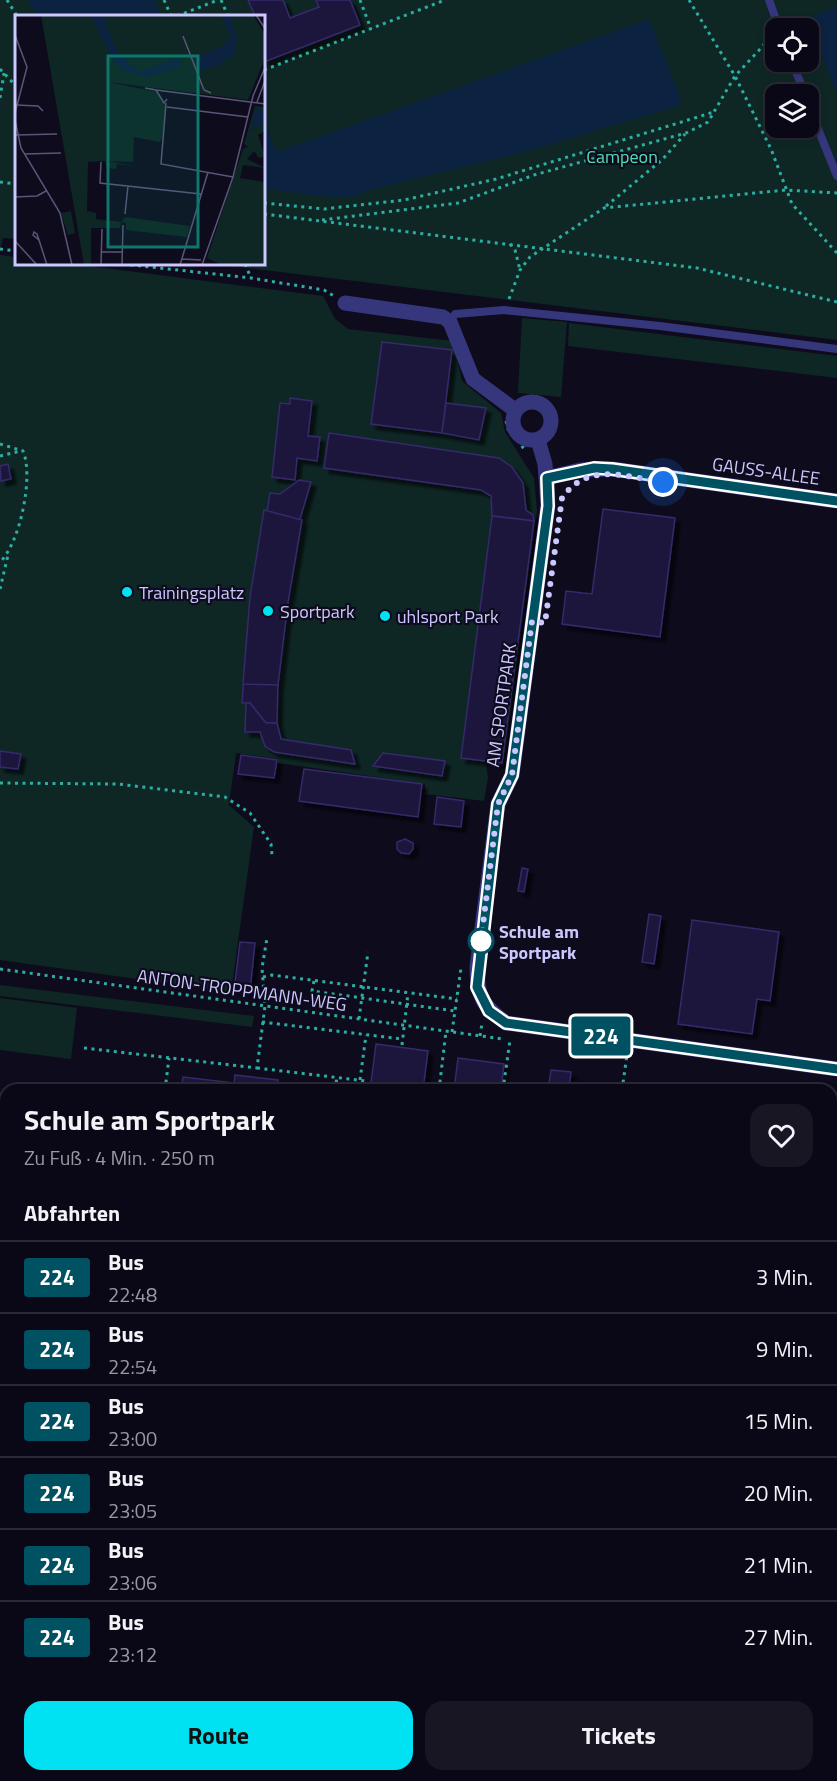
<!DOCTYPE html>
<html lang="de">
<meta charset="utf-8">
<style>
body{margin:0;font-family:"Titillium Web",sans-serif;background:#181623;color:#f1f3f6;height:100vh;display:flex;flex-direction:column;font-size:22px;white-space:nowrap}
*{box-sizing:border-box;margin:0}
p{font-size:20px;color:#999aa1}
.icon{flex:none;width:33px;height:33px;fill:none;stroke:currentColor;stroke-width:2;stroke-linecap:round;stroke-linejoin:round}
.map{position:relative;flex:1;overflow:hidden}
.sheet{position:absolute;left:0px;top:1084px;width:837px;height:698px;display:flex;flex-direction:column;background:#0a0816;border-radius:18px 18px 0 0;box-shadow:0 3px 9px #0003,0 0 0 2px #2a2935}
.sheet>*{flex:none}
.badge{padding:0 12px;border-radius:4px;font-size:21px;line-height:39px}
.controls{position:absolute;left:765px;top:18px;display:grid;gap:12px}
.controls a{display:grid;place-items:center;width:54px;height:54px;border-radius:12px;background:#0a0816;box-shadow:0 3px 9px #0003,0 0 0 2px #2a2935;font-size:30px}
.you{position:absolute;width:30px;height:30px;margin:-15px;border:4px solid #fff;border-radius:50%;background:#1a73e8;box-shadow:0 0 0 9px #1a73e833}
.map>.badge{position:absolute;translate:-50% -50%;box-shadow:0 0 0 3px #fff}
h2{padding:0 24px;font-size:22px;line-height:54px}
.round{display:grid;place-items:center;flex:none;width:63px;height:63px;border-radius:18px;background:#181623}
.headline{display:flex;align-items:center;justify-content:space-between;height:102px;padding:0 24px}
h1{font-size:28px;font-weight:700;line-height:45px}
.cta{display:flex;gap:12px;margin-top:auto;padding:12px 24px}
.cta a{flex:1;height:69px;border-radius:18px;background:#00e2f2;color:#111;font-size:24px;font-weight:700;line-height:69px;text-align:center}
.cta a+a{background:#181623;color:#f1f3f6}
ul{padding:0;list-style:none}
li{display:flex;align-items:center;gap:18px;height:72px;padding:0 24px;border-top:2px solid #2a2935}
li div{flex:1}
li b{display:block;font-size:22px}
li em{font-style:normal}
li .badge{min-width:66px;font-weight:700;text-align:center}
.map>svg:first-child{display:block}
</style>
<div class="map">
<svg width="837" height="1781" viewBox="0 0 837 1781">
<defs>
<filter id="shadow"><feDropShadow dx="5" dy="5" stdDeviation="1.5" flood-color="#0009"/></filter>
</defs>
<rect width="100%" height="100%" fill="#0e0b1d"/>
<g fill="#0e2725" fill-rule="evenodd">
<path d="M0 0H837V340L216 264H264V16H16V239L3 238 0 251ZM776 28H808V62H776ZM776 94H808V128H776Z"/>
<path d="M0 255 16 257V264H74L323 296 335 319 348 329 453 341 462 381 501 413 505 432 534 478 537 511 504 766 486 763 488 778 484 801 425 794V784L278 763V759L236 753 229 805 254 827 231 992 0 960Z"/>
<path d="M522 318 567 322 561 397 518 393Z"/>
<path d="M569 323 837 356V378L568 346Z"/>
<path d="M0 985 254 1016 252 1027 0 996Z"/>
<path d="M0 998 77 1008 71 1059 0 1050Z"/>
<rect x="0" y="1530" width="6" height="70"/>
<path d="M831 1596H837V1697L831 1696Z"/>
</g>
<g fill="#0b2241">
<path d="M28 0H155L162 16H38Z"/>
<path d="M837 6V94L807 18Z"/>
<path d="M649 19 680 97V105L528 151 369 190C353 205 287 191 264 188V122L277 152Z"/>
</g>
<g fill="#1e173e" stroke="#34296a" stroke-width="1.5" filter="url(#shadow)">
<path d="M248 0H283L290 18 319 7 316 0H350L360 25 264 62V16H255Z"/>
<path d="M382 342 452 350 442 433 371 424Z"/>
<path d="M290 398 312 401 308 436 320 437 317 461 297 458 295 480 272 477 280 403 290 404Z"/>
<path d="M446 403 486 408 479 440 442 433Z"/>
<path d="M329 433 499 458 512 467 523 483 526 510 533 515 534 521 492 516 491 496 481 490 324 468Z"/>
<path d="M8 464 11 479 1 481 0 466Z"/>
<path d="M299 480 311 482 300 519 287 601 278 676 277 723H266L250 703H242L247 635 270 493 280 494Z"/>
<path d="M603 509 675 518 660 637 562 624 566 591 592 594Z"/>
<path d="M264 510 302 520 288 602 278 685 243 684 250 597Z"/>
<path d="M492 516 534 521 502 763 461 758Z"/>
<path d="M246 703H250L266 723H277L281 739 351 750 355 764 274 752 265 746 260 732H245Z"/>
<path d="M0 751 21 754 18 769 0 767Z"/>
<path d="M383 753 445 761 442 776 373 766Z"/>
<path d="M241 755 277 760 274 778 238 774Z"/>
<path d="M304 769 422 784 418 817 299 801Z"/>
<path d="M437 797 464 801 461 827 434 824Z"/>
<path d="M405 839 413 843V849L409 854 401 853 397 849V842Z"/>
<path d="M522 868 528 869 524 892 518 891Z"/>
<path d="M649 914 661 916 654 964 642 962Z"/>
<path d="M692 920 779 932 770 1001 757 999 752 1034 678 1024Z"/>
<path d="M240 942 255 943 250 991 234 990Z"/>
<path d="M376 1044 428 1051 423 1090H370Z"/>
<path d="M458 1058 504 1064 501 1090H454Z"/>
<path d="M551 1070 571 1072 569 1090H548Z"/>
<path d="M235 1075 278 1080 276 1088 293 1090H181L183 1077 234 1083Z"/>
<path d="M831 1182 837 1183V1263L831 1262Z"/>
<path d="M0 1207 6 1208V1244L0 1243Z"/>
<path d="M1 1287 6 1288V1318L0 1317Z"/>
<path d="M5 1408 6 1409V1435H2Z"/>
<rect x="0" y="1487" width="6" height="30"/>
<path d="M2 1617 6 1618V1644H2Z"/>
<path d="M1 1691H6V1718H0Z"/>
<path d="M0 1764H6V1776H16V1781H0Z"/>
<rect x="16" y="1776" width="16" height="5"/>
<rect x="76" y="1776" width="28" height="5"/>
<path d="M221 1776H251L250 1781H221Z"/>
<rect x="365" y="1776" width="36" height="5"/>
<path d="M438 1776H474L473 1781H437Z"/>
<path d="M662 1776H697L696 1781H660Z"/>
<path d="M766 1776H799L797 1781H765Z"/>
</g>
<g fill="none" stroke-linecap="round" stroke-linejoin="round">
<g stroke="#2caea2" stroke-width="3" stroke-dasharray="3 4.5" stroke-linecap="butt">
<path d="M7 0 17 16"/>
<path d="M164 0 171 16"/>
<path d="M221 0 228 16"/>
<path d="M360 0 371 29"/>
<path d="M689 0 735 76 771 149 792 204 837 253"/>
<path d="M177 16 218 0"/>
<path d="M0 69 16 86"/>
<path d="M264 70 445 0"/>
<path d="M0 98 4 73"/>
<path d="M0 182 16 184"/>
<path d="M264 203 324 209 404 200 496 179 714 112"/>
<path d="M606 206 662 160 685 134"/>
<path d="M264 214 697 268 837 302"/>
<path d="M322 220 458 203 534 175 686 133 708 122 735 76 763 46 770 34"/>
<path d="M510 244 515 250 520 270"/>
<path d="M0 249 16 251"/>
<path d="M123 264 251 278 324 290 334 296"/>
<path d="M245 264 251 278"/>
<path d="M509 299 520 270 530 257 604 208 786 190 837 193"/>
<path d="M506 421 508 429 525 450"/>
<path d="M0 444 23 451C34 476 20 543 0 562"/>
<path d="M0 456 21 451"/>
<path d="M0 589 8 555"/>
<path d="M0 783 118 784 225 797 250 813 271 844 272 855"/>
<path d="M0 969 503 1039"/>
<path d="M263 977 272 975 457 999"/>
<path d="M314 981 312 991 455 1011"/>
<path d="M264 990 273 991"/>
<path d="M359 1019 368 952"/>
<path d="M262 1022 402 1039"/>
<path d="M452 1032 461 968"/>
<path d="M480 1036 482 1023"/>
<path d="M402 1045 408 993"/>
<path d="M84 1048 257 1068 265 1006 262 968 267 938"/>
<path d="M257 1068 366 1081 365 1090"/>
<path d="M360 1080 366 1035"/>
<path d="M165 1090 169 1058"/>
<path d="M335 1090 337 1077"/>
<path d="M439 1090 446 1031"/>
<path d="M503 1090 510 1040"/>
<path d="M622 1090 627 1055"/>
<path d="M0 1278 6 1279"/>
<path d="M0 1365 6 1370"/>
<path d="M0 1398 6 1399"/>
<path d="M0 1470 6 1471"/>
<path d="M831 1481 837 1482"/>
<path d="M0 1558 6 1559"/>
<path d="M0 1607H6"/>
<path d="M831 1668 837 1670"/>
<path d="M0 1682H6"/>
<path d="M0 1755H6"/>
<path d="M45 1781V1776"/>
<path d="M202 1781 203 1776"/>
<path d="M258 1781 259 1776"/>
<path d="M339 1781V1776"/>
<path d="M411 1781 412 1776"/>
<path d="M497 1781 499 1776"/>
</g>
<g stroke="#36367c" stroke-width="8">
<path d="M769 0 779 28"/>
<path d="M792 62 805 94"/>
<path d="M808 104 837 176"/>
<path d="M450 322 455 314 504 310 660 326 837 349"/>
<path d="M831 1431 837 1433"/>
<path d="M831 1537 837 1539"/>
</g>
<g stroke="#36367c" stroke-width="15">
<path d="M345 303 443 317 450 322 473 379 515 410"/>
<circle cx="532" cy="421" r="19"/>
<path d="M538 440 545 464 548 505 512 775 498 804 477 967C477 997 482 1005 506 1023L837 1069"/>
<path d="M547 478 580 470 612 469 837 501"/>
<path d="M0 1191 6 1192"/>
<path d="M831 1281 837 1282"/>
<path d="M831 1413 837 1392"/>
<path d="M132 1781V1776"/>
<path d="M723 1781 724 1776"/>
</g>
</g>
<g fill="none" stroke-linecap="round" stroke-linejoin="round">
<g stroke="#fff" stroke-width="14">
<path id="line" d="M837 501 612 469 594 468 547 478 548 506 512 775 498 804 477 987 489 1011 506 1023 837 1069"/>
</g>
<use href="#line" stroke="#005262" stroke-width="9"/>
<path stroke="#cbc7ff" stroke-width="6" stroke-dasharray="0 10.8" d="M481 941 498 804 512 775 532 621 545 623 562 498C588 461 626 477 663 482"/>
</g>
<g fill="#00e2f2" stroke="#0e0b1d" stroke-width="2">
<circle cx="127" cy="592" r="6"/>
<circle cx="268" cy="611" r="6"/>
<circle cx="385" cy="616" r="6"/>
</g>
<circle fill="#fff" stroke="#005262" stroke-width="3" cx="481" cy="941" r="12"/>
<g text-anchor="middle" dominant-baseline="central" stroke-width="4.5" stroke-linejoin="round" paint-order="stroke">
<g font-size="18" fill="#54deb7" stroke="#0e0b1d">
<text x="622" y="156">Campeon</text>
</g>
<g font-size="18" fill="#cbc7ff" stroke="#0e0b1d">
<text transform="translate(766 471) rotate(8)">GAUSS-ALLEE</text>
<text transform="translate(501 705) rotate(-82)">AM SPORTPARK</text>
<text transform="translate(242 990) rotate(8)">ANTON-TROPPMANN-WEG</text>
</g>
<g font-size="18" fill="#cbc7ff" stroke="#0e0b1d" text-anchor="start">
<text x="139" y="592">Trainingsplatz</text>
<text x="280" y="611">Sportpark</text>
<text x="397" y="616">uhlsport Park</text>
</g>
<g font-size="18" font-weight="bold" fill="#cbc7ff" stroke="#0e0b1d" text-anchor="start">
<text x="499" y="931">Schule am<tspan x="499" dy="21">Sportpark</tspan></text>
</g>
</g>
<g transform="translate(15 15)">
<rect width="250" height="250" fill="#0e0b1d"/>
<path d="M26 0H238L250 19V43L233 85 93 67 142 77 151 92 147 123 145 127 119 122 118 147 92 146 120 151 102 149 101 154 92 153 90 146 73 147 72 196 81 198V204L106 207 110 202 175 211 172 222 111 215V208L106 207 105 213H76V250H69ZM240 91 250 92V116L243 120 250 141 244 143 239 136 232 144 250 153 228 150 225 163 250 167V250H207L192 243 228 134 233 132 229 129ZM56 196 60 218 53 220 46 198Z" fill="#0e2725"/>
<path d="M76 0H88L98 27 91 31 99 28 104 41 109 39 114 52 120 50 123 57 163 43 166 52 132 62 110 57 98 45ZM206 0H214L217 8 222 23 219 40 203 51 185 56 180 43 211 30 210 25 217 23ZM250 94V107L237 115 240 95Z" fill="#0b2241"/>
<path fill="none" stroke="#5a5677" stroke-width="1.5" d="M241 0 251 15M0 20 12 52 0 98M168 21 189 75 196 78M130 73 141 75 149 88 152 84M141 75 251 89M242 87 251 63M151 88 146 149 218 162M1 90 23 91 28 96M152 92 233 102M0 105 6 133 45 198 57 250M1 120 42 119M9 139 46 138M86 147 85 168 186 179M0 182 22 181 31 176M110 199 113 171M19 217 22 219 24 225 18 220ZM24 225 32 250M0 226 22 250M86 237H107M167 244 186 245M86 250 87 214M107 250 108 210M165 250 193 157M187 250 218 162 238 81 251 50"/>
<path fill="#0f766e" fill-opacity="0.15" stroke="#0f766e" stroke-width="3" d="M93 41H183V232H93Z"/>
<rect width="250" height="250" fill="none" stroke="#cbc7ff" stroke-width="3"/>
</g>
</svg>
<div class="controls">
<a><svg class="icon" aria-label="locate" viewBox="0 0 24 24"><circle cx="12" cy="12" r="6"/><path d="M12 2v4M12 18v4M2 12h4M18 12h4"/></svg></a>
<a><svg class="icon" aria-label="layers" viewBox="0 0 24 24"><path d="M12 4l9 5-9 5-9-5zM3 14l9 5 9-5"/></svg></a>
</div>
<div class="you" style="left:663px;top:482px"></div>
<b class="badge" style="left:601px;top:1036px;background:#005262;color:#fff">224</b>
<section class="sheet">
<div class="headline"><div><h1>Schule am Sportpark</h1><p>Zu Fuß · 4 Min. · 250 m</p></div><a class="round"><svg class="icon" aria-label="heart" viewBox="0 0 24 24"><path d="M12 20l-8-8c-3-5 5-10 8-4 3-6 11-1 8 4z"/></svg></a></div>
<h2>Abfahrten</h2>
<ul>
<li><span class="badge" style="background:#005262;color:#fff">224</span><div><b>Bus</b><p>22:48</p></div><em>3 Min.</em></li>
<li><span class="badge" style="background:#005262;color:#fff">224</span><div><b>Bus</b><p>22:54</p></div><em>9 Min.</em></li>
<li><span class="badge" style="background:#005262;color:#fff">224</span><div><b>Bus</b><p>23:00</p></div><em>15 Min.</em></li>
<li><span class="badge" style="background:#005262;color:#fff">224</span><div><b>Bus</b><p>23:05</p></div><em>20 Min.</em></li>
<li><span class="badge" style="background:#005262;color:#fff">224</span><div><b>Bus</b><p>23:06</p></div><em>21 Min.</em></li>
<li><span class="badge" style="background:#005262;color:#fff">224</span><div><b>Bus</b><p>23:12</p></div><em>27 Min.</em></li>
</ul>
<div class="cta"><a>Route</a><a>Tickets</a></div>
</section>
</div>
